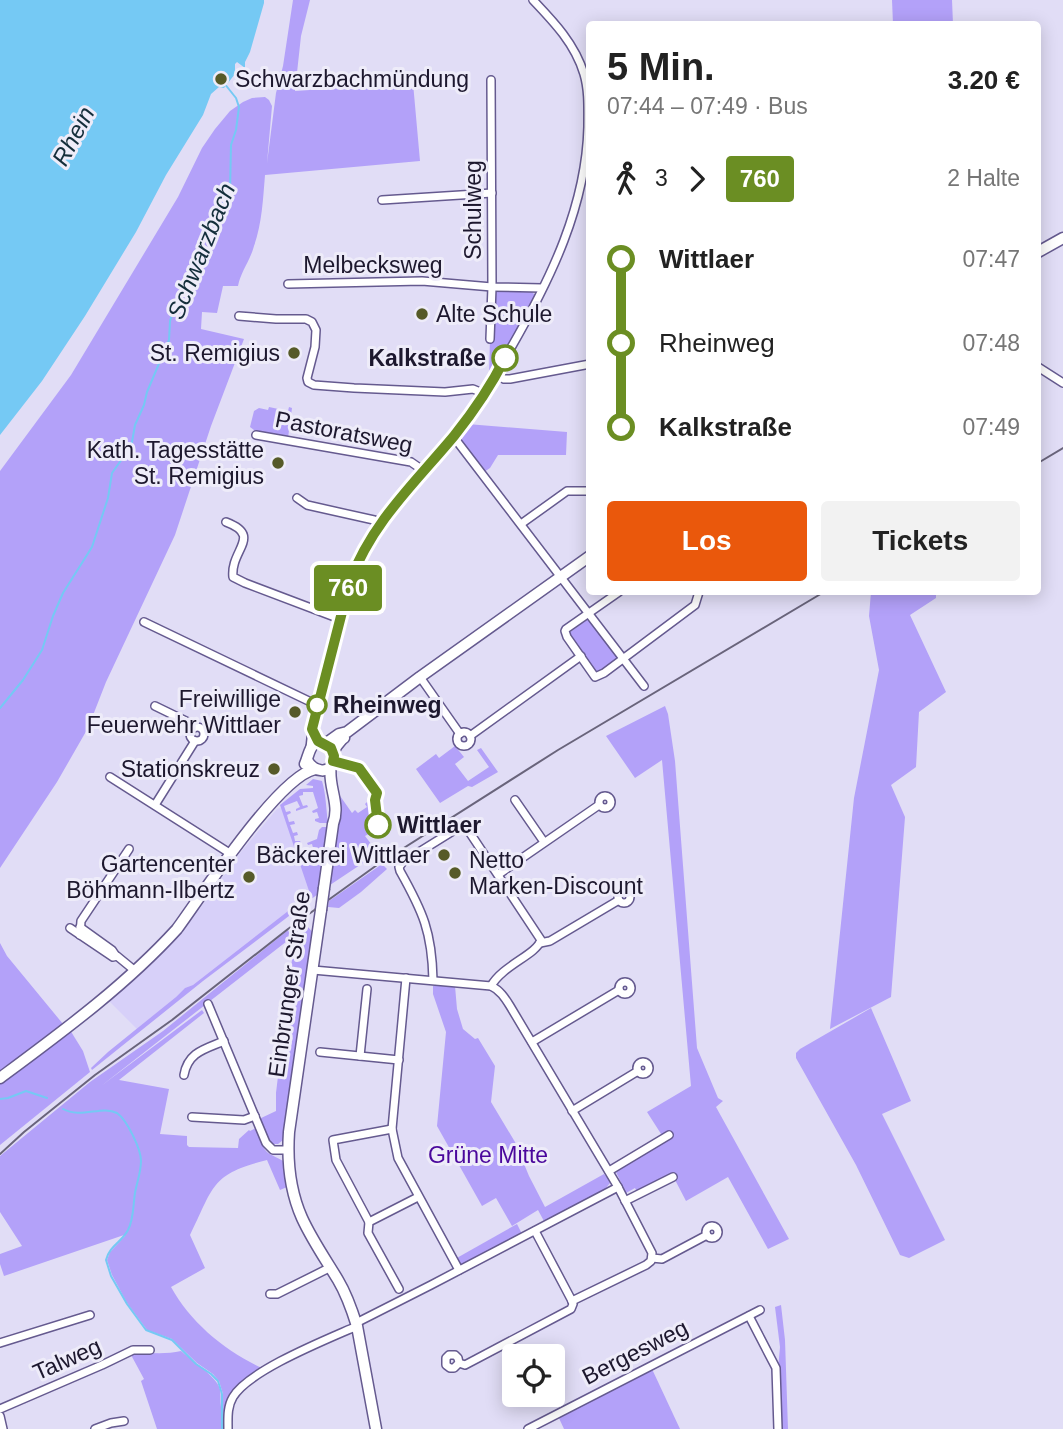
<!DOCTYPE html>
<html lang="de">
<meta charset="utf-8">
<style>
body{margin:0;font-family:Arial,sans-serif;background:#f2f2f2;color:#222;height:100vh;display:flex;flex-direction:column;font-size:26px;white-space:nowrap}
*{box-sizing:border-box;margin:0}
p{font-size:23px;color:#767676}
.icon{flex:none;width:38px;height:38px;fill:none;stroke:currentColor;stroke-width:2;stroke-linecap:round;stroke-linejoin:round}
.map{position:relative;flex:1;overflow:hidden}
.drawer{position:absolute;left:586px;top:21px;width:455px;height:574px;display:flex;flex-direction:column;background:#fff;border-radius:7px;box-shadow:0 4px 18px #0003}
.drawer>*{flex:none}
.badge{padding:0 14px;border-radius:5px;font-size:24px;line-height:46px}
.controls{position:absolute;left:502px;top:1344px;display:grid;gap:14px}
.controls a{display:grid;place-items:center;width:63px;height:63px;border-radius:7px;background:#fff;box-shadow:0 4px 18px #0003;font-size:35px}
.map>.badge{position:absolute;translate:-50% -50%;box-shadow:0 0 0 4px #fff}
.legs{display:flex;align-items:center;gap:10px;height:77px;padding:0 21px;font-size:23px}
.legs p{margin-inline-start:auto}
.summary{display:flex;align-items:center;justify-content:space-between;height:119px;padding:0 21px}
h1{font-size:38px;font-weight:700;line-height:52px}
.action{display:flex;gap:14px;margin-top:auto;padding:14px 21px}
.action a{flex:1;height:80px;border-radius:7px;background:#ea580c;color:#fff;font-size:28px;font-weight:700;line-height:80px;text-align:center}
.action a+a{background:#f2f2f2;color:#222}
ul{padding:0 21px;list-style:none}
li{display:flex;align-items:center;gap:24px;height:84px;font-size:26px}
li i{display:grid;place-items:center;width:10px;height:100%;margin:0 9px;background:currentColor}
li i::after{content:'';width:18px;height:18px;margin:-9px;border:5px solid;border-radius:50%;background:#fff}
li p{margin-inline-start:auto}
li:first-child i{background:linear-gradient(#0000 50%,currentColor 0)}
li:last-child i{background:linear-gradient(currentColor 50%,#0000 0)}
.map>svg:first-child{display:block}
</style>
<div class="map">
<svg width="1063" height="1429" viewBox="0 0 1063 1429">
<rect width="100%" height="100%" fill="#e1ddf6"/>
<path fill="#d7d0f9" d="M282 807 310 894 193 985 185 988 176 997 137 1029 108 1000 182 933 240 853 277 809Z"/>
<g fill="#b3a1f9">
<path d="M293 0H310L301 36 295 91 413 83 420 161 265 175C263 199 262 223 254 246 250 261 241 271 238 286H223L217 313 202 312 201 329 244 339 211 426 175 535 106 682 88 728 57 782 0 868V471L71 375 178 197 202 148 215 129 230 111 243 102 252 98 265 97 269 100 272 106 267 163 276 93 283 66Z"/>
<path d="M892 0H952L953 24H893Z"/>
<path d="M495 291H531L535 295 492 375 489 376 490 339Z"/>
<path d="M269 407 288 411 289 407 292 408 288 438 258 433 250 427 254 411 259 408 268 410Z"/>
<path d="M467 424 567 432 566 455H498L490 468 484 472 459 438Z"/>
<path d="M871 592H936V598L910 615 946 692 919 712 916 767 891 785 905 817 891 997 830 1029 854 798 879 670 869 616Z"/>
<path d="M588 619 618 658 599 674 595 672 569 634 570 632Z"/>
<path d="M665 706 668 714 675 761 697 1048 718 1098 723 1101 716 1107 789 1239 768 1249 728 1177 686 1201 673 1176 638 1194 635 1188 626 1193 616 1172 623 1164 663 1137 647 1112 691 1086 662 760 635 778 606 736Z"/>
<path d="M455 746 464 757 455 764 468 781 489 767 477 750 481 748 498 772 472 787 468 786 440 803 416 769 436 754 439 758Z"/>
<path d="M313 779 322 781C326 794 326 808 328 823H320L315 821V819L319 818 317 812 313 813 312 811 318 808 313 792H303V795L299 796 303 806 307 805 308 807 296 811V809L300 807 297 801 284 806 286 812 290 811 291 813 287 815 289 822 294 821 295 824 290 825 293 833 297 832 298 835 294 836 295 841H300L301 843 296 844 298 850 303 849 304 852 299 853 301 860 311 859V856L315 855 312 844 308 845 307 843 317 839 319 830 322 827H327L318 894 203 981 92 1070 91 1068 108 1052 176 997 185 988 193 985 310 894 280 805 300 789 313 788V786L306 785Z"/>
<path d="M338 793 352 813 355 810 358 813 367 807 365 804 367 802 369 806 372 832 365 836 378 853 327 887Z"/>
<path d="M382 864 387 869 361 892 339 908 328 907 329 901Z"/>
<path d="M303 921 314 934 283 1140 278 1144H273L268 1140 259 1119 276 1111V1093L294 943 291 930Z"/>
<path d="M288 930 291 938 101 1086 202 1010 204 1013 119 1080 169 1089 160 1134 187 1136V1145L189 1147 238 1148 239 1139 249 1130 250 1131 256 1128C259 1136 261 1146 267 1152 272 1156 279 1158 283 1161L287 1187 280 1190 267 1160C210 1174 214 1187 190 1235L205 1268 171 1287C191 1323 225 1351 262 1368L263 1370 234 1391 227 1429H157L141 1381 144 1379 130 1353C147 1352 165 1355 181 1351 191 1360 217 1377 220 1389 221 1394 220 1401 221 1407L223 1394 219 1381 213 1374 197 1363 172 1339 147 1330 127 1303 112 1275 107 1260 110 1252 125 1236 124 1235 4 1276 0 1264V1254L22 1246 0 1212V1156L90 1082 163 1031Z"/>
<path d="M0 943 7 956 63 1024 0 1071Z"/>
<path d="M433 986H455L457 1009 463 1029 475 1039 478 1038 495 1066 491 1102 515 1142 529 1176 545 1207 604 1174 609 1179 610 1183 602 1193 545 1223 538 1210 512 1226 496 1198 482 1206 437 1126 446 1032 433 994Z"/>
<path d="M871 1008 911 1101 882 1114 945 1240 909 1258 900 1255 856 1165 796 1058V1053L800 1049Z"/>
<path d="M70 1030 83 1051 90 1072 0 1145V1080Z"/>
<path d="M517 1224 522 1234 464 1265 458 1264 455 1259Z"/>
<path d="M781 1305 785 1340 788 1429H779L778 1369 780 1347 775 1307Z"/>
<path d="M652 1369 680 1429H564L558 1416Z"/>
</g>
<path fill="#75c9f4" d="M0 0H264V3L250 52 245 62V68L237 62 235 64V74L224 88 219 87 211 94 203 115 166 175 136 232 85 316 42 381 0 435Z"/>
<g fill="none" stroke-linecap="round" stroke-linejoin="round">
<g stroke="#75c9f4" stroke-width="2">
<path d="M0 708 23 680 42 650 53 616 63 593 92 547 108 498 112 473 127 452 132 442 135 425 144 405 147 392 169 340 170 321 176 303 186 287 192 261 204 237 230 192 231 145 236 130 239 107 236 98 224 83"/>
<path d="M0 1099 8 1098 26 1091 47 1098"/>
<path d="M63 1109C81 1119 102 1105 117 1113 127 1120 141 1149 141 1161 141 1172 137 1182 135 1193 133 1205 134 1219 128 1230 122 1242 109 1246 106 1260L111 1276 127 1304 146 1330 172 1340 196 1364 211 1374 218 1381 222 1394V1429"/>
</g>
<g stroke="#655a8f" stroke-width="10">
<g id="street">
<path d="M382 200 492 193"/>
<path d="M288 284 422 281 492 287 542 288"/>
<path d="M239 316 276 319H306L312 322 316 330 315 347 307 378 308 382 314 385 354 388 445 392 473 389 485 394"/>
<path d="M490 339 492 287 491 80"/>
<path d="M1038 367 1063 383"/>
<path d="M496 375 504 379H510L590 364"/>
<path d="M256 435 411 462 424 471"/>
<path d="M453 436 644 686"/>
<path d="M297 498 307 505 374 520 379 524"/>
<path d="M226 522C263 536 230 550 233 577L245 583 340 619"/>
<path d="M521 524 567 491H590"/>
<path d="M619 592 566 629 565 631 567 637 595 677 604 673 695 605 699 592"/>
<path d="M144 622 317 705"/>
<path d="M420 677 460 734"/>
<path d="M155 706 192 724 194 728"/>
<circle cx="197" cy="734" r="7"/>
<circle cx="464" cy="739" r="7"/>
<path d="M470 736 581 656"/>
<path d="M310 748 313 720 350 581C358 561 366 542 379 524 406 487 440 455 468 418 485 395 498 371 512 346 551 278 586 206 588 127 588 109 589 91 584 74 575 44 554 22 533 0"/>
<path d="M110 777 231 854"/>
<circle cx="605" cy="802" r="6"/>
<path d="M515 800 544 842"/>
<path d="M155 805 195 741"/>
<path d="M499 874 599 805"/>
<circle cx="624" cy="897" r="6"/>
<path d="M80 927 112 950 116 956"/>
<path d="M70 928 113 957 117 956 134 970"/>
<path d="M80 935 81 921 129 849"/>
<path d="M540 943 550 941 619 900"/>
<path d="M313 970 491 986C500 990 505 998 510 1006L618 1187"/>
<path d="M406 978 392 1129 398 1158 459 1270"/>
<path d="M433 980C432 932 423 912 400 871L399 867 403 862 461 826 468 830 541 940C536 955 503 965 491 986"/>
<circle cx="625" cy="988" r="6"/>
<path d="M208 1004 266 1143 273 1150H288"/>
<path d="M532 1042 619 990"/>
<path d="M320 1052 399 1060"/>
<path d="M360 1056 367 989"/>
<circle cx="643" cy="1068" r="6"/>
<path d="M184 1075C188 1052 205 1049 224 1041"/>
<path d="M572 1111 638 1071"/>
<path d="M192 1117 244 1120 255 1116"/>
<path d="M609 1171 669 1135"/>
<path d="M625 1201 673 1177"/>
<path d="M369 1222 336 1160 333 1140 392 1129"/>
<circle cx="712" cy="1232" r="6"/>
<path d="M652 1258 662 1259 707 1235"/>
<path d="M399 1289 368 1233 369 1222 418 1197"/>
<path d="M270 1294H277L331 1267"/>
<path d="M749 1316 776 1368 778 1429"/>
<path d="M356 1323 431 1285 618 1187 652 1253 651 1261 646 1265 572 1301"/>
<path d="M0 1343 90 1315"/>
<path d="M459 1363 458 1358 455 1355H449L446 1358V1365L450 1368H454L459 1363 465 1365 571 1309 573 1304 571 1299 535 1231"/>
<path d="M0 1409 102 1365 133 1350H150"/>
<path d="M0 1416 3 1429"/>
<path d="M95 1429 111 1423 124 1421"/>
<path d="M228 1429C228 1418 227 1407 233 1397 249 1370 328 1339 357 1326"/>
<path d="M528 1429 760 1310"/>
</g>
</g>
<g stroke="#655a8f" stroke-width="13">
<g id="secondary">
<path d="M1038 252 1063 238"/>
<path d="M325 744 339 734 347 732 420 677 590 556"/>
<path d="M307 760C313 772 331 776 334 759 336 750 331 756 336 747 337 745 342 739 344 738"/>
<path d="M305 764C310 753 310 734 330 747"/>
<path d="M324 888 333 824C341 804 327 785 331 766"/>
<path d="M321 910 289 1132C287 1161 290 1191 302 1218 312 1240 326 1260 338 1280 347 1295 352 1310 357 1326L376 1429"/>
<path d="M0 1078C62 1032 125 986 177 929 202 895 278 777 315 769"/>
</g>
</g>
<use href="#street" stroke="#fff" stroke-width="7"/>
<use href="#secondary" stroke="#fff" stroke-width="10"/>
<g stroke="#69647b" stroke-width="2">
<path d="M1038 463 1063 448"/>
<path d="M0 1154 24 1132 95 1075 172 1020 288 929 377 865 558 750 824 592"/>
</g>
<g stroke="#655a8f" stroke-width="13" stroke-linecap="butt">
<path id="secondary-bridge" d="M321 910 324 888"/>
</g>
<use href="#secondary-bridge" stroke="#fff" stroke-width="10"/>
</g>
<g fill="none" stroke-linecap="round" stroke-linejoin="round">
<g stroke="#fff" stroke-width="16">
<path id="line-1" d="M378 825 375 800 377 793 359 768 333 761 334 756 331 748 318 741 312 729 350 581C373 521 414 484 454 436 474 411 491 386 505 358"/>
</g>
<use href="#line-1" stroke="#6b8e23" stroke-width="10"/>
</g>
<g fill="#565a28" stroke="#eeecf9" stroke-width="2.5">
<circle cx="221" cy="79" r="7"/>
<circle cx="422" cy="314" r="7"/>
<circle cx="294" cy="353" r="7"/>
<circle cx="278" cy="463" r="7"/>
<circle cx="295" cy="712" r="7"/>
<circle cx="274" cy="769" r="7"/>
<circle cx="444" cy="855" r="7"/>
<circle cx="455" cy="873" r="7"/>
<circle cx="249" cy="877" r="7"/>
</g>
<g fill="#fff" stroke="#6b8e23" stroke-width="3.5">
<circle cx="505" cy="358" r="12"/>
<circle cx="317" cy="705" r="9"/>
<circle cx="378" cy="825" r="12"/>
</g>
<g text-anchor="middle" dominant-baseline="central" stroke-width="6" stroke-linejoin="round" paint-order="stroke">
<g font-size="23" fill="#1d182e" stroke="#eeecf9" text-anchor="end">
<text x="235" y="79" text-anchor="start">Schwarzbachmündung</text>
<text x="436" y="314" text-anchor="start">Alte Schule</text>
<text x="280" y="353">St. Remigius</text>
<text x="264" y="450">Kath. Tagesstätte<tspan x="264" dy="26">St. Remigius</tspan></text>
<text x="281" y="699">Freiwillige<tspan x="281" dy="26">Feuerwehr Wittlaer</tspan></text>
<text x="260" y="769">Stationskreuz</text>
<text x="430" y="855">Bäckerei Wittlaer</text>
<text x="469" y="860" text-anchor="start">Netto<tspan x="469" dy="26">Marken-Discount</tspan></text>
<text x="235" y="864">Gartencenter<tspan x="235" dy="26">Böhmann-Ilbertz</tspan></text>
</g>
<g font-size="23" fill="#1d182e" stroke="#eeecf9">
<text transform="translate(473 210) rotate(-90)">Schulweg</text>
<text x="373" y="265">Melbecksweg</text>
<text transform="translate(344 432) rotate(11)">Pastoratsweg</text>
<text transform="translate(289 984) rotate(-82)">Einbrunger Straße</text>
<text transform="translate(635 1352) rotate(-27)">Bergesweg</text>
<text transform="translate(67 1359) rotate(-24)">Talweg</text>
</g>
<g font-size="23" font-weight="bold" fill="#1d182e" stroke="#eeecf9" text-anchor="start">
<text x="486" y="358" text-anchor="end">Kalkstraße</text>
<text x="333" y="705">Rheinweg</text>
<text x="397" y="825">Wittlaer</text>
</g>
<g font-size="23" fill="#4a079c" stroke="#eeecf9">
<text x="488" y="1155">Grüne Mitte</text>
</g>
<g font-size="24" font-style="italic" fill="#142e3b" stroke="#eeecf9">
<text transform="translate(73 136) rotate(-62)">Rhein</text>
<text transform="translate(201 251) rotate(-68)">Schwarzbach</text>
</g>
</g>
</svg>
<div class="controls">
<a><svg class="icon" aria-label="locate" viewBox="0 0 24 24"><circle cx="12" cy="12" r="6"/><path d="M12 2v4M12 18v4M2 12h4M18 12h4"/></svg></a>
</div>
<b class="badge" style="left:348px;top:588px;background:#6b8e23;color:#fff">760</b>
<section class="drawer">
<div class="summary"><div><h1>5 Min.</h1><p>07:44 – 07:49 · Bus</p></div><b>3.20 €</b></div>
<div class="legs"><svg class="icon" aria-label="walk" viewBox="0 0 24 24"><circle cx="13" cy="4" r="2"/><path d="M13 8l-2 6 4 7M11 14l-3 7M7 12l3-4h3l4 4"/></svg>3<svg class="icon" aria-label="forward" viewBox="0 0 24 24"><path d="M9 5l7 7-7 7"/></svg><b class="badge" style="background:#6b8e23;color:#fff">760</b><p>2 Halte</p></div>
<ul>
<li><i style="color:#6b8e23"></i><b>Wittlaer</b><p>07:47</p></li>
<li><i style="color:#6b8e23"></i><span>Rheinweg</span><p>07:48</p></li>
<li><i style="color:#6b8e23"></i><b>Kalkstraße</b><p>07:49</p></li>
</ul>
<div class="action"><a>Los</a><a>Tickets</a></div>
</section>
</div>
